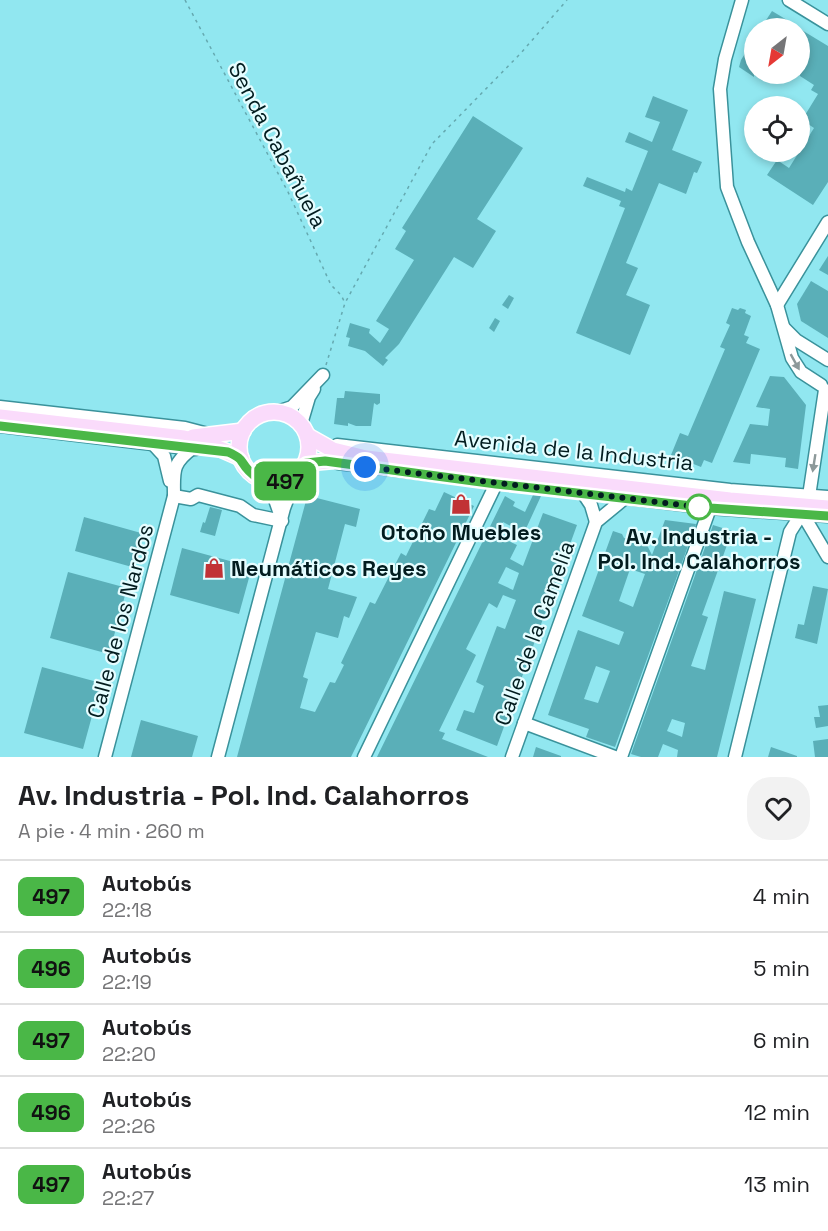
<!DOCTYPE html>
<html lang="es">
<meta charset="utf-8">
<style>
body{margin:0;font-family:"Space Grotesk",sans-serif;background:#f2f2f2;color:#202124;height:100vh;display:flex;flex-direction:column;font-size:22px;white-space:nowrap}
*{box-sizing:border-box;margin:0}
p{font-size:20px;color:#757577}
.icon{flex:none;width:33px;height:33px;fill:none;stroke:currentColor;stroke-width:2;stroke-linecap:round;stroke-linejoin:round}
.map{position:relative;height:757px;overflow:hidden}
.panel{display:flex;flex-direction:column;background:#fff;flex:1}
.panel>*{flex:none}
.badge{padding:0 12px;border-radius:9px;font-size:21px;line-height:39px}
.needle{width:39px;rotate:211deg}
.tools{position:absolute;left:744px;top:18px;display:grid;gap:12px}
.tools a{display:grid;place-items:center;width:66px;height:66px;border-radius:50%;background:#fff;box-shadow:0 3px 9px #0003;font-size:30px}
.you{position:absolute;width:30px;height:30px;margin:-15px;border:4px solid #fff;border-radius:50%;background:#1a73e8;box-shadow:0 0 0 9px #1a73e833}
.map>.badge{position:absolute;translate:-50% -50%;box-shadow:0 0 0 3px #fff}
.round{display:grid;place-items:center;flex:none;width:63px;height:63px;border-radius:24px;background:#f2f2f2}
.head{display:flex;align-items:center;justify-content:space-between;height:102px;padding:0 18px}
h1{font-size:28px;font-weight:800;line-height:45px}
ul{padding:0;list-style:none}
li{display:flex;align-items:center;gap:18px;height:72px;padding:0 18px;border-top:2px solid #e0e0e0}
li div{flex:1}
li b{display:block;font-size:22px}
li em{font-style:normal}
li .badge{min-width:66px;font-weight:700;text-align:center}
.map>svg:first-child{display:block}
</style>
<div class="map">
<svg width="828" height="757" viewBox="0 0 828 757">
<rect width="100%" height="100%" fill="#91e7f0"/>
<g fill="#5aafb8" fill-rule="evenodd">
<path d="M772 11 782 17 799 28H761Z"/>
<path d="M800 29 828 46V182L813 205 767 175 777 160 789 168 814 128 802 120 818 94 811 90 814 85 800 76Z"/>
<path d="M754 39V77L739 67 741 60Z"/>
<path d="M653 96 688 110 672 150 702 162 697 173 694 172 686 194 659 183 626 263 638 268 626 295 650 305 630 355 576 333 625 208 619 206 621 201 583 186 587 177 625 192 626 188 632 191 648 151 625 142 629 132 652 142 660 122 645 117Z"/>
<path d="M473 116 523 148 477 219 496 231 473 268 454 257 399 344 385 358 388 360 383 366 365 351 348 346 350 338 346 337 350 323 370 329 369 333 380 343 389 329 376 321 414 260 395 249 406 231 402 228Z"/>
<path d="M828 256V275L819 270Z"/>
<path d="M811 281 828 291V338L801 321 797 304Z"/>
<path d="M509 295 514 298 508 309 502 305Z"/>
<path d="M732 308 738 310 740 308 746 310 745 313 751 316 744 335 749 337 746 343 760 349 712 463 704 460 701 467 671 455 680 433 688 436 725 349 720 347 730 325 726 323Z"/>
<path d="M495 318 500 321 494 332 489 328Z"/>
<path d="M770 376 784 377 806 405 798 469 785 467 786 458 751 454 750 464 733 462 750 424 768 426 770 409 756 407Z"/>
<path d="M345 391 380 394V403L377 405 374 403 371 426H356L348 423V426L334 424 337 398H344Z"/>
<path d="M444 492 474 506 351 757H237L307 497 309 496 360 509 356 527 345 524 328 589 357 597 349 618 344 616 338 638 316 632 303 677 308 679 300 708 315 712 330 682 335 683 344 665 341 663 370 602 375 604 401 553 406 556 429 509 435 511Z"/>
<path d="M533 495 541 496 524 533 503 522 496 535 517 545 510 559 523 566 543 513 577 525 497 746 456 730 464 710 474 713 484 686 476 682 497 626 505 629 516 600 503 595 497 608 489 603 466 649 476 655 439 731 445 733 442 739 488 757H377L505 496 515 502 513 506 525 512ZM506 567 519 573 513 590 498 583Z"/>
<path d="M210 507 222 510 215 536 200 532 203 522 205 523Z"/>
<path d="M84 517 141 533 132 567 75 551Z"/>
<path d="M665 520 696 524 615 747 586 737 589 729 548 715 578 630 619 645 624 632 582 616 613 531 622 534 624 538 646 543 652 555ZM630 569 645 574 633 607 619 601ZM596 666 610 671 598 703 584 699Z"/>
<path d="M713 525 732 531 702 615 708 617 691 666 705 670 724 591 756 599 717 757H677L678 750 663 744 658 757H641L631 754ZM672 719 685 723 682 737 667 731Z"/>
<path d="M182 548 252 567 239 614 170 595Z"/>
<path d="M68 572 127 588 109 654 50 638Z"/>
<path d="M813 586 828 589 817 644 795 638 798 624 804 625Z"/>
<path d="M42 667 101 683 83 749 24 733Z"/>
<path d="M828 705V726L816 728 814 717H820L818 706Z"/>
<path d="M141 720 198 736 192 757H131Z"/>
<path d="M828 739V757H815L813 741Z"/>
<path d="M536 747 561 756V757H533Z"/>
<path d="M771 747 797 756V757H768Z"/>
</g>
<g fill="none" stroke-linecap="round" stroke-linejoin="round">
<g stroke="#3a929b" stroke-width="15">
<g id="minor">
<path d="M742 0 725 59 720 89 727 187 748 242 777 305 792 358 801 372 821 385"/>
<path d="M789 0 828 24"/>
<path d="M777 305 828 222"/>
<path d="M784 328 796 340 828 360"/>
<path d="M0 407 185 428 208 434"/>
<path d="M277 412 292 407 323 375"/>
<path d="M301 424 309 397 314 389"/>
<path d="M0 426 195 449"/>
<path d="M153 444 164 456 170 481"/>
<path d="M337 445 730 490 828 497"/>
<path d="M338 463 710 508 828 516"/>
<path d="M264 480 271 488 281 517"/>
<path d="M583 493 591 505 596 522"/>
<path d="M174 496 191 499 198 495 240 506 253 515 282 521"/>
<path d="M809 496 825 390"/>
<path d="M524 723 615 757"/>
<path d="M105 757 174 496C174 472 171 464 193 448"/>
<path d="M218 757 284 508 297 474"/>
<path d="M364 757 496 484"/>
<path d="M512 757 596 522 625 498"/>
<path d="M621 757 710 508"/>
<path d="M735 757 790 532 802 513 828 557"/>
</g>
</g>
<g stroke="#fff" stroke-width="18">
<g id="major">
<circle cx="274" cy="447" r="35"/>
<path d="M0 417 184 438 209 444 241 458"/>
<path d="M308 436 333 450 366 458 730 500 828 508"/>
<path d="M193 437 243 431"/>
<path d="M306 463 351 459"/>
</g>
</g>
<g stroke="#65a9b0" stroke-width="1.5" stroke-dasharray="3 4.5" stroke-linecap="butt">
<path d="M185 0 288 192 331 285 341 295 345 303"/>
<path d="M326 365 345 303 432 144 521 53 567 0"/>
</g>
<use href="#minor" stroke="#fff" stroke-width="12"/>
<use href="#major" stroke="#fadbfb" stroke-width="15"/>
</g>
<defs><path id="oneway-solid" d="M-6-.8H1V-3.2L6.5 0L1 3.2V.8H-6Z" transform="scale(1.5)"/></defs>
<g fill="#8d999a">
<use href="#oneway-solid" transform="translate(795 362) rotate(61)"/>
<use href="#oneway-solid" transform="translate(814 463) rotate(99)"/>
</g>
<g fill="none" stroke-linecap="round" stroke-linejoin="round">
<g stroke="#fff" stroke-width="14">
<path id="line" d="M0 426 228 452C245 460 238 459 249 471 267 490 291 480 306 463L325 461 496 484 710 508 828 516"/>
</g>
<use href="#line" stroke="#4ab747" stroke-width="9"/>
<path stroke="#021c1f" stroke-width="6" stroke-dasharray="0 10.8" d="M365 467 699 507"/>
</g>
<defs>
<g id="shop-bare" transform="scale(1.62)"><path d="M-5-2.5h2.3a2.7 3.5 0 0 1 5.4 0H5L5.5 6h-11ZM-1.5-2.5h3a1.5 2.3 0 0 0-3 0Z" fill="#c13235" stroke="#e5fdff" stroke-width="2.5" paint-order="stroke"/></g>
</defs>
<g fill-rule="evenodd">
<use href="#shop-bare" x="461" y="504"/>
<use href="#shop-bare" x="214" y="568"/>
</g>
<circle fill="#fff" stroke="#4ab747" stroke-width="3" cx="699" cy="507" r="12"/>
<g text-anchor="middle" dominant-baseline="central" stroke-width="4.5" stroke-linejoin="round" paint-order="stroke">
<g font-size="22" fill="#021c1f" stroke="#e5fdff">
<text transform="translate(278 145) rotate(62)">Senda Cabañuela</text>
<text transform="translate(574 450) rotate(6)">Avenida de la Industria</text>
<text transform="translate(120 621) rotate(-75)">Calle de los Nardos</text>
<text transform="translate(534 633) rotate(-70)">Calle de la Camelia</text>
</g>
<g font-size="22" font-weight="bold" fill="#021c1f" stroke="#e5fdff">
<text x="461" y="532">Otoño Muebles</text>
<text x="231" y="568" text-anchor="start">Neumáticos Reyes</text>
</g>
<g font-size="22" font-weight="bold" fill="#021c1f" stroke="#e5fdff">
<text x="699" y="536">Av. Industria -<tspan x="699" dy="25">Pol. Ind. Calahorros</tspan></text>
</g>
</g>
</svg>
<div class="tools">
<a><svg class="needle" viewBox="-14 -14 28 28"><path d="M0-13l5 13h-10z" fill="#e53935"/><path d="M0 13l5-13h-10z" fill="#757577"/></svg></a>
<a><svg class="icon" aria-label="locate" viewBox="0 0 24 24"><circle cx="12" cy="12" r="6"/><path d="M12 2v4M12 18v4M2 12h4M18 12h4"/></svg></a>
</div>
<div class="you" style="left:365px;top:467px"></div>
<b class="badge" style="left:285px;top:481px;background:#4ab747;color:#111">497</b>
</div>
<section class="panel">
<div class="head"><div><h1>Av. Industria - Pol. Ind. Calahorros</h1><p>A pie · 4 min · 260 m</p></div><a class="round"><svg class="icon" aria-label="heart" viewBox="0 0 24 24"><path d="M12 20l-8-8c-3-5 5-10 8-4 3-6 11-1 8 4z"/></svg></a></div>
<ul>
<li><span class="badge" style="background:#4ab747;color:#111">497</span><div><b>Autobús</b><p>22:18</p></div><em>4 min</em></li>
<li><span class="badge" style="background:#4ab747;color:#111">496</span><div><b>Autobús</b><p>22:19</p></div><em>5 min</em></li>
<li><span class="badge" style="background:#4ab747;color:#111">497</span><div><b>Autobús</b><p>22:20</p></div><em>6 min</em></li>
<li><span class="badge" style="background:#4ab747;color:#111">496</span><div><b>Autobús</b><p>22:26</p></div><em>12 min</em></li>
<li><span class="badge" style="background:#4ab747;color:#111">497</span><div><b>Autobús</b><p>22:27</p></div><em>13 min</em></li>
</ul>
</section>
